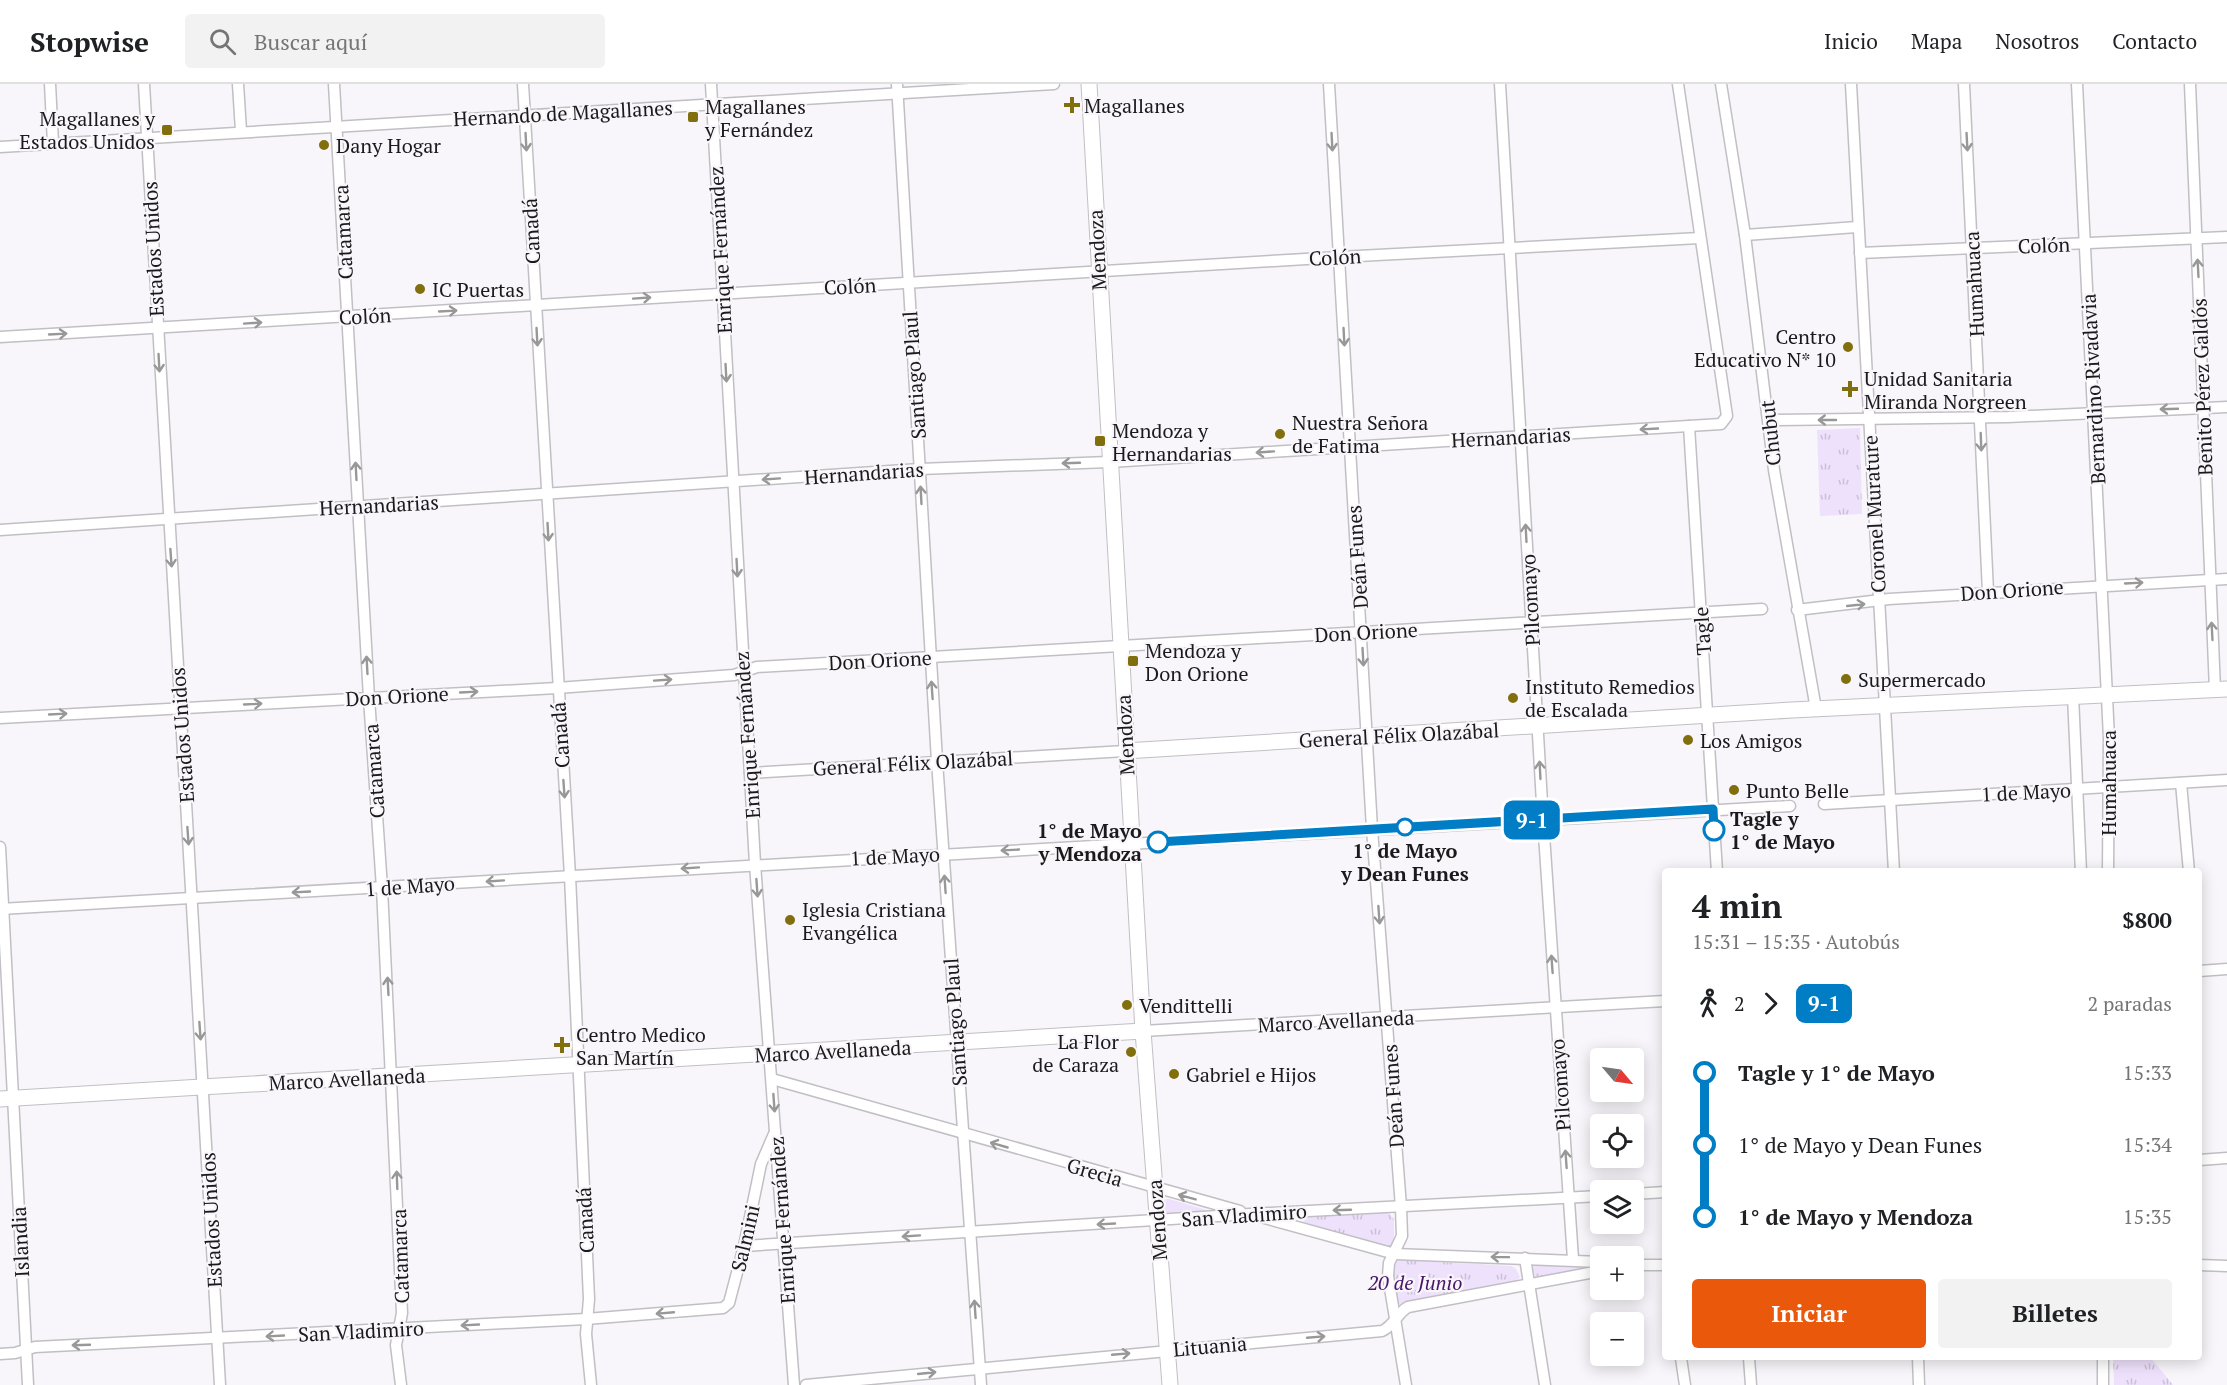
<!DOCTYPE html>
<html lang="es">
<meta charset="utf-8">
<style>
body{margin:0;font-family:"PT Serif",serif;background:#f2f2f2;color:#202124;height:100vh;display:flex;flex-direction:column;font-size:22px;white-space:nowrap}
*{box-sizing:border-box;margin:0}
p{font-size:20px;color:#757577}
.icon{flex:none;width:33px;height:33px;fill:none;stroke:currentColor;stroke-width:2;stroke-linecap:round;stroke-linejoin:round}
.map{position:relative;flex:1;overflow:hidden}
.side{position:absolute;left:1662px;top:784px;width:540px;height:492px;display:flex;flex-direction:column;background:#fff;border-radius:6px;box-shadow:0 3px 15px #0003}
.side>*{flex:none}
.badge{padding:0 12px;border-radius:9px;font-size:21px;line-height:39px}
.needle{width:39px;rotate:119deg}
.tools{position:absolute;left:1590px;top:964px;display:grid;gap:12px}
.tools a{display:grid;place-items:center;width:54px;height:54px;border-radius:6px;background:#fff;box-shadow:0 3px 15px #0003;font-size:30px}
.map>.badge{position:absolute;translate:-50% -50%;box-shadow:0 0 0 3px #fff}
.legs{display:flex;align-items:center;gap:9px;height:66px;padding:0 30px;font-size:20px}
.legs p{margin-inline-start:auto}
.headline{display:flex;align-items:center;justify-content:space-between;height:102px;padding:0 30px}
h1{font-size:33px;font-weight:600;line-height:45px}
.primary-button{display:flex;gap:12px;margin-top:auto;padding:12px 30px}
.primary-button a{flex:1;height:69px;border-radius:6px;background:#ea580c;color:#fff;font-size:24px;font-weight:600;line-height:69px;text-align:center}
.primary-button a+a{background:#f2f2f2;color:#202124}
ul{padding:0 30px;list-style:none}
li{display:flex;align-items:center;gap:21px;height:72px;font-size:22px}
li i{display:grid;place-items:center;width:9px;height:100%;margin:0 8px;background:currentColor}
li i::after{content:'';width:15px;height:15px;margin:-8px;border:4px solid;border-radius:50%;background:#fff}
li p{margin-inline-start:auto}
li:first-child i{background:linear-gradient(#0000 50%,currentColor 0)}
li:last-child i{background:linear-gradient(currentColor 50%,#0000 0)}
header{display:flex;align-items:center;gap:36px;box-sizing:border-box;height:84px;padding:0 30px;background:#fff;border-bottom:2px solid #e0e0e0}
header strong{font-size:28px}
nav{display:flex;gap:33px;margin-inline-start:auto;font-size:21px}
.search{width:420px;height:54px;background:#f2f2f2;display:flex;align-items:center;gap:15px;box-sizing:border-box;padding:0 21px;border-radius:6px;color:#757577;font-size:22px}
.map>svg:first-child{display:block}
</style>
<header>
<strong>Stopwise</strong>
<div class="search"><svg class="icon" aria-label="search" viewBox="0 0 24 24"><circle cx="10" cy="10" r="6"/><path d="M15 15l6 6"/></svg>Buscar aquí</div>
<nav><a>Inicio</a><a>Mapa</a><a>Nosotros</a><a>Contacto</a></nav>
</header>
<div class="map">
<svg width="2227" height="1301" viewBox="0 0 2227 1301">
<defs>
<pattern id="park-tufts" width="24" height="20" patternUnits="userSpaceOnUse" patternTransform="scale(1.5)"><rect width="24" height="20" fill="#eee1fc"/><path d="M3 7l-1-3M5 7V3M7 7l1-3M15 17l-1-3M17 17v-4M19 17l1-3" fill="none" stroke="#ccc0d7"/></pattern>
</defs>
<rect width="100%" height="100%" fill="#f8f6fa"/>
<g fill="url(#park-tufts)">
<path d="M1860 344 1862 430 1820 432 1817 346Z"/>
<path d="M1166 1115H1169L1207 1126 1167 1131 1163 1126Z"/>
<path d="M1388 1128 1394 1135V1157L1390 1163 1303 1138 1306 1133Z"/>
<path d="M1398 1176 1512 1182 1516 1185 1520 1193 1514 1199 1401 1221 1398 1219 1392 1186Z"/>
<path d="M1534 1180 1586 1181 1587 1186 1536 1195 1532 1184Z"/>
<path d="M2113 1274H2151L2173 1301H2114Z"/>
</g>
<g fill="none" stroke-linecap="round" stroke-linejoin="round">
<g stroke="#c1bfc4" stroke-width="13">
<g id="street">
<path d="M50 0 53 59"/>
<path d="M144 0 220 1301"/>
<path d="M238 0 241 47"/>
<path d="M334 0 369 614 382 804 402 1229 396 1261 401 1301"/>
<path d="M523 0 570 792 589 1215 586 1250 591 1301"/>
<path d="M711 0 755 780 794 1301"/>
<path d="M897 0 937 677 981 1301"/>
<path d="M1329 0 1372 745 1401 1123 1402 1152 1389 1179 1388 1192 1406 1301"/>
<path d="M1500 0 1543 736 1573 1175"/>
<path d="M1721 0 1745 151 1774 386 1816 625"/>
<path d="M1851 0 1894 788"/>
<path d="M1964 0 1988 508"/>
<path d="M2077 0 2109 654 2108 788"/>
<path d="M2190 0 2215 606"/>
<path d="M0 63 1054 0"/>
<path d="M1745 151 1857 143"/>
<path d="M1860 169 2227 153"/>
<path d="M0 253 1339 173 1700 154"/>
<path d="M1769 336 2008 333 2227 323"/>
<path d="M1689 342 1717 788"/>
<path d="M0 446 920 385 1109 378 1721 340 1727 332 1678 0"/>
<path d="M1797 526 1889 515 2227 495"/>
<path d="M2073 612 2081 788"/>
<path d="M0 634 557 604 734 591 757 583 1762 525"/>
<path d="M750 689 1125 667"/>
<path d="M2181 699 2189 788"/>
<path d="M1824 720 2227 696"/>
<path d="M0 763 28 1301"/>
<path d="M0 825 1790 722"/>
<path d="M2199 887 2227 885"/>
<path d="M1143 947 1665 917"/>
<path d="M772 995 1240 1127"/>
<path d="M2199 1076 2227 1074"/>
<path d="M1634 1110 1665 1108"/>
<path d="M1261 1133 1395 1170 1600 1178"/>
<path d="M744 1162 1250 1130 1600 1112"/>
<path d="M1525 1174 1545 1301"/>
<path d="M1634 1181H1665"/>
<path d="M2199 1181 2227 1182"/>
<path d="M0 1270 15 1269 35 1263 586 1235 723 1224 729 1219 744 1162 761 1080 774 1050"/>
<path d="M1681 1274 1685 1301"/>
<path d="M1749 1274 1751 1301"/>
<path d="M1918 1274 1919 1301"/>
<path d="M2103 1274V1301"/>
<path d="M806 1301 1382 1247C1394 1242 1397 1229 1408 1223L1600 1187"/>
</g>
</g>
<g stroke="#c1bfc4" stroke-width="17">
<g id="secondary">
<path d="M1089 0 1143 947 1170 1301"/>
<path d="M1125 667 1792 626 2227 605"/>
<path d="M0 1015 1143 947"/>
</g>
</g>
<use href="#street" stroke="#fff" stroke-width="10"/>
<use href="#secondary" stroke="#fff" stroke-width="15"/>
</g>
<defs><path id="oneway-shaft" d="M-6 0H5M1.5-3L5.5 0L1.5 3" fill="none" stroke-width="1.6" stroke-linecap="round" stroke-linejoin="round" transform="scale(1.5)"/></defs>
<g stroke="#989898">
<use href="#oneway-shaft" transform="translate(526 58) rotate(87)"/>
<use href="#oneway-shaft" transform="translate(1332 58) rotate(87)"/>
<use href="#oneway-shaft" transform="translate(1967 58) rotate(87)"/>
<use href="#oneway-shaft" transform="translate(2198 184) rotate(-93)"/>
<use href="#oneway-shaft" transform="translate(642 214) rotate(-4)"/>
<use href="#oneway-shaft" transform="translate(448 227) rotate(-3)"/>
<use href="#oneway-shaft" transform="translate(253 239) rotate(-4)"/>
<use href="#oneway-shaft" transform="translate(58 250) rotate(-3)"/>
<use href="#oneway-shaft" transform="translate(537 253) rotate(87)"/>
<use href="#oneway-shaft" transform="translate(1344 253) rotate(87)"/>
<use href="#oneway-shaft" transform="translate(159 279) rotate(87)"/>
<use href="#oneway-shaft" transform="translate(726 289) rotate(87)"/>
<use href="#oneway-shaft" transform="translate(2169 325) rotate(178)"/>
<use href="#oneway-shaft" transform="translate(1827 336) rotate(180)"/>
<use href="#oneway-shaft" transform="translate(1649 345) rotate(177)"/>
<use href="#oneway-shaft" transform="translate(1981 358) rotate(88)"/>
<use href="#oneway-shaft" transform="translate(1265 368) rotate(176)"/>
<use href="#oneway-shaft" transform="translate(1071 379) rotate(178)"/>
<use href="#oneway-shaft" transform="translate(356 387) rotate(-93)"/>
<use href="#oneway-shaft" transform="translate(771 395) rotate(176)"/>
<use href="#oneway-shaft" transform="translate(921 411) rotate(-93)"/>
<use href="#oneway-shaft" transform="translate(548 448) rotate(87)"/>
<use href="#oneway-shaft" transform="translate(1526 449) rotate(-93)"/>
<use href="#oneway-shaft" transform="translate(171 474) rotate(86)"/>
<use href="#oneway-shaft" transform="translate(737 484) rotate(87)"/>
<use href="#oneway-shaft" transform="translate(2134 499) rotate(-3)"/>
<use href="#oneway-shaft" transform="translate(1856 521) rotate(-6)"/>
<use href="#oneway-shaft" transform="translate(2212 547) rotate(-93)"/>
<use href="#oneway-shaft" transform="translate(1363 573) rotate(87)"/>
<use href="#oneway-shaft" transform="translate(367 581) rotate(-93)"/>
<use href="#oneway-shaft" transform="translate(663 596) rotate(-4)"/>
<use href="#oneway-shaft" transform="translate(932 606) rotate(-94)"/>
<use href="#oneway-shaft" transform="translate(469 608) rotate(-3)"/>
<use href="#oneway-shaft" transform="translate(253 620) rotate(-3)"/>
<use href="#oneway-shaft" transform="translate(58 630) rotate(-3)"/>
<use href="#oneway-shaft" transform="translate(1540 686) rotate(-93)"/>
<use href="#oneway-shaft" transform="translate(564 705) rotate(86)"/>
<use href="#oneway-shaft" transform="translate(188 752) rotate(86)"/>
<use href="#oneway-shaft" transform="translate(1010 766) rotate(177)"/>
<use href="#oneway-shaft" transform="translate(690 784) rotate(176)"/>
<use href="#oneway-shaft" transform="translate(495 797) rotate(176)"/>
<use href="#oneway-shaft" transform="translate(945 800) rotate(-94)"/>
<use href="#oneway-shaft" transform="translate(757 804) rotate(86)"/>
<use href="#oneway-shaft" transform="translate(301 808) rotate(177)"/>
<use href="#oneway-shaft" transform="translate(1379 831) rotate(86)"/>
<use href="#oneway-shaft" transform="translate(1552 880) rotate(-94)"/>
<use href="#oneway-shaft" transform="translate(388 902) rotate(-93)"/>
<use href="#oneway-shaft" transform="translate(200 947) rotate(86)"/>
<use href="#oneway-shaft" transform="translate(774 1019) rotate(86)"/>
<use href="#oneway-shaft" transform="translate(999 1061) rotate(-164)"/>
<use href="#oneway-shaft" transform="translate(1566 1075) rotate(-94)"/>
<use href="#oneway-shaft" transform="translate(397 1096) rotate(-92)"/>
<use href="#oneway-shaft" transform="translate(1187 1113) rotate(-165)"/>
<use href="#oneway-shaft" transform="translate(1342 1126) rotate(178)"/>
<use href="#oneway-shaft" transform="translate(1106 1140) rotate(177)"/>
<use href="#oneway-shaft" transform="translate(911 1152) rotate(176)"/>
<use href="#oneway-shaft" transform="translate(1500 1173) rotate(-179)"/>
<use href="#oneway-shaft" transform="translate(975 1225) rotate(-94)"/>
<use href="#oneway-shaft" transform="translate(665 1229) rotate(175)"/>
<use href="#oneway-shaft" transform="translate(470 1241) rotate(177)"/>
<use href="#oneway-shaft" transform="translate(275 1252) rotate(177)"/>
<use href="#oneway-shaft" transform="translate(1316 1253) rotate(-5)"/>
<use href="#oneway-shaft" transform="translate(81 1261) rotate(178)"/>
<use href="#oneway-shaft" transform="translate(1121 1270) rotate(-5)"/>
<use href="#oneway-shaft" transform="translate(927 1289) rotate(-6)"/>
</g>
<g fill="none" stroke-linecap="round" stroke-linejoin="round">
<g stroke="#fff" stroke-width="14">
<path id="line-1" d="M1158 758 1713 725 1714 746"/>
</g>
<use href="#line-1" stroke="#007dc5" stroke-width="9"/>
</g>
<g fill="#816f0e" stroke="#f8f6fa" stroke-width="2">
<path d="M1069 12h6v6h6v6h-6v6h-6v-6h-6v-6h6z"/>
<rect x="687" y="27" width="12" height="12" rx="3"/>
<rect x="161" y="40" width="12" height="12" rx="3"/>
<circle cx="324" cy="61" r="6"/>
<circle cx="420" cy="205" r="6"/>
<circle cx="1848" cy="263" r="6"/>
<path d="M1847 296h6v6h6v6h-6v6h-6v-6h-6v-6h6z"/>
<circle cx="1280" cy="350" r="6"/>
<rect x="1094" y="351" width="12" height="12" rx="3"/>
<rect x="1127" y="571" width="12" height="12" rx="3"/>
<circle cx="1846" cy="595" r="6"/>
<circle cx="1513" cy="614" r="6"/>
<circle cx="1688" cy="656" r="6"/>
<circle cx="1734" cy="706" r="6"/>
<circle cx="790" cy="836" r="6"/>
<circle cx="1127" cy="921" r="6"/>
<path d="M559 952h6v6h6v6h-6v6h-6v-6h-6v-6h6z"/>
<circle cx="1131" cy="968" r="6"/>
<circle cx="1174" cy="990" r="6"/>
</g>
<g fill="#fff" stroke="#007dc5" stroke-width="3">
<circle cx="1405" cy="743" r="8"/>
<circle cx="1714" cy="746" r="10"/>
<circle cx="1158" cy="758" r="10"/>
</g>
<g text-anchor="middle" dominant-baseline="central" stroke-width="4.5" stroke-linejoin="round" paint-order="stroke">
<g font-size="20" fill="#1a191b" stroke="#f8f6fa" text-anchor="start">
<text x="1084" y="21">Magallanes</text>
<text x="705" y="22">Magallanes<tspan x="705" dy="23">y Fernández</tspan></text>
<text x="155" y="34" text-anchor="end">Magallanes y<tspan x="155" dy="23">Estados Unidos</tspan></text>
<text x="336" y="61">Dany Hogar</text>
<text x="432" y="205">IC Puertas</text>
<text x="1836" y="252" text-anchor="end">Centro<tspan x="1836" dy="23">Educativo N* 10</tspan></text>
<text x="1864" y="294">Unidad Sanitaria<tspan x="1864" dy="23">Miranda Norgreen</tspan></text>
<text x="1292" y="338">Nuestra Señora<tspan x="1292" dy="23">de Fatima</tspan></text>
<text x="1112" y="346">Mendoza y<tspan x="1112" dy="23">Hernandarias</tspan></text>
<text x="1145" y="566">Mendoza y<tspan x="1145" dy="23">Don Orione</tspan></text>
<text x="1858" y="595">Supermercado</text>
<text x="1525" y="602">Instituto Remedios<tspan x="1525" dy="23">de Escalada</tspan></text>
<text x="1700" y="656">Los Amigos</text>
<text x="1746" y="706">Punto Belle</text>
<text x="802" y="825">Iglesia Cristiana<tspan x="802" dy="23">Evangélica</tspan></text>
<text x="1139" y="921">Vendittelli</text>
<text x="576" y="950">Centro Medico<tspan x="576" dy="23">San Martín</tspan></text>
<text x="1119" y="957" text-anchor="end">La Flor<tspan x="1119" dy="23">de Caraza</tspan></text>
<text x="1186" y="990">Gabriel e Hijos</text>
</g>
<g font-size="20" fill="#1a191b" stroke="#f8f6fa">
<text transform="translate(563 29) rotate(-3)">Hernando de Magallanes</text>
<text transform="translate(531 147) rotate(-93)">Canadá</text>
<text transform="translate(343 148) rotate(-93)">Catamarca</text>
<text transform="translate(2044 161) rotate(-2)">Colón</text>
<text transform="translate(153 165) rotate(-93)">Estados Unidos</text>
<text transform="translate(720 166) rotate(-93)">Enrique Fernández</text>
<text transform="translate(1097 166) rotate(-93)">Mendoza</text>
<text transform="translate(1335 173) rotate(-3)">Colón</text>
<text transform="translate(1974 200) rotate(-93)">Humahuaca</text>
<text transform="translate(850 202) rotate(-3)">Colón</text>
<text transform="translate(365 232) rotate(-3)">Colón</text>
<text transform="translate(914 291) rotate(-94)">Santiago Plaul</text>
<text transform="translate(2202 303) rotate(-92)">Benito Pérez Galdós</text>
<text transform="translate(2093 305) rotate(-93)">Bernardino Rivadavia</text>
<text transform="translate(1770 349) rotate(-96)">Chubut</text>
<text transform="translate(1511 353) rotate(-3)">Hernandarias</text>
<text transform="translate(864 389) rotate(-4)">Hernandarias</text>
<text transform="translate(379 421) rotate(-3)">Hernandarias</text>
<text transform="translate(1874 430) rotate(-93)">Coronel Murature</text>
<text transform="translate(1357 473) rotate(-94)">Deán Funes</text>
<text transform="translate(2012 506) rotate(-4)">Don Orione</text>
<text transform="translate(1530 516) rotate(-93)">Pilcomayo</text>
<text transform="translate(1702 547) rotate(-94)">Tagle</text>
<text transform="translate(1366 548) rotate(-3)">Don Orione</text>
<text transform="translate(880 576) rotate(-3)">Don Orione</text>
<text transform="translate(397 612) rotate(-3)">Don Orione</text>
<text transform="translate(182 651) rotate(-94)">Estados Unidos</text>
<text transform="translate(560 651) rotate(-94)">Canadá</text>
<text transform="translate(747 651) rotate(-94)">Enrique Fernández</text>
<text transform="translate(1125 651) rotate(-93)">Mendoza</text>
<text transform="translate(1399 651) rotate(-3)">General Félix Olazábal</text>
<text transform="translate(913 679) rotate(-3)">General Félix Olazábal</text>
<text transform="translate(374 687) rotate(-94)">Catamarca</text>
<text transform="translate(2108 699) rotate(-90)">Humahuaca</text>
<text transform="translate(2026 708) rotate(-3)">1 de Mayo</text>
<text transform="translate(895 772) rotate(-3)">1 de Mayo</text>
<text transform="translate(410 802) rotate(-4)">1 de Mayo</text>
<text transform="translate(1336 937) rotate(-3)">Marco Avellaneda</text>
<text transform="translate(955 938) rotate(-94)">Santiago Plaul</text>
<text transform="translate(833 967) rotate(-3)">Marco Avellaneda</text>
<text transform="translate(347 995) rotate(-3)">Marco Avellaneda</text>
<text transform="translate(1560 1001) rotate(-94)">Pilcomayo</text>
<text transform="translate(1393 1012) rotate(-94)">Deán Funes</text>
<text transform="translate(1095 1088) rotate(16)">Grecia</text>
<text transform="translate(1244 1131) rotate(-4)">San Vladimiro</text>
<text transform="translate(211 1136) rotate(-93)">Estados Unidos</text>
<text transform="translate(585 1136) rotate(-93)">Canadá</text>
<text transform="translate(782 1136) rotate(-94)">Enrique Fernández</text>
<text transform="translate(1157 1136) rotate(-94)">Mendoza</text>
<text transform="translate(745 1154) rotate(-77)">Salmini</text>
<text transform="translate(20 1158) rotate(-93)">Islandia</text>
<text transform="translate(400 1172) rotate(-92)">Catamarca</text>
<text transform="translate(361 1247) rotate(-3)">San Vladimiro</text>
<text transform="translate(1210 1262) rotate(-5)">Lituania</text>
</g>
<g font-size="20" font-weight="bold" fill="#1a191b" stroke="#f8f6fa" text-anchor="start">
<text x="1730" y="734">Tagle y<tspan x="1730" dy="23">1° de Mayo</tspan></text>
<text x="1142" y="746" text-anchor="end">1° de Mayo<tspan x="1142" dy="23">y Mendoza</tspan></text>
<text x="1405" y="766" text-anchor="middle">1° de Mayo<tspan x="1405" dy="23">y Dean Funes</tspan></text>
</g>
<g font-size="20" font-style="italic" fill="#47156a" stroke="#f8f6fa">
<text x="1415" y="1198">20 de Junio</text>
</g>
</g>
</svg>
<div class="tools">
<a><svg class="needle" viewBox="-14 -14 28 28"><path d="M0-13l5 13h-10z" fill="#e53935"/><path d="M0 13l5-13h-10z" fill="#757577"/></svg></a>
<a><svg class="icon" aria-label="locate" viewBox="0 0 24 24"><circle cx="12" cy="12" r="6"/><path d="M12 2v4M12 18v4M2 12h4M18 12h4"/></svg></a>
<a><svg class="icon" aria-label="layers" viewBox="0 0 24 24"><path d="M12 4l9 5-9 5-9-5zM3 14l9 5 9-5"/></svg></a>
<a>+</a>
<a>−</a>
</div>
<b class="badge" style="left:1532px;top:736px;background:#007dc5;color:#fff">9-1</b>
<section class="side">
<div class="headline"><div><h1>4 min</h1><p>15:31 – 15:35 · Autobús</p></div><b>$800</b></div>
<div class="legs"><svg class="icon" aria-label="walk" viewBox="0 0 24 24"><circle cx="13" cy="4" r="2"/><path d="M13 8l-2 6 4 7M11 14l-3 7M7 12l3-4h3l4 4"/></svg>2<svg class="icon" aria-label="forward" viewBox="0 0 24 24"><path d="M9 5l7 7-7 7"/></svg><b class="badge" style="background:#007dc5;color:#fff">9-1</b><p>2 paradas</p></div>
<ul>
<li><i style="color:#007dc5"></i><b>Tagle y 1° de Mayo</b><p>15:33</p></li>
<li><i style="color:#007dc5"></i><span>1° de Mayo y Dean Funes</span><p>15:34</p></li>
<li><i style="color:#007dc5"></i><b>1° de Mayo y Mendoza</b><p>15:35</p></li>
</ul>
<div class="primary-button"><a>Iniciar</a><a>Billetes</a></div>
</section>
</div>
